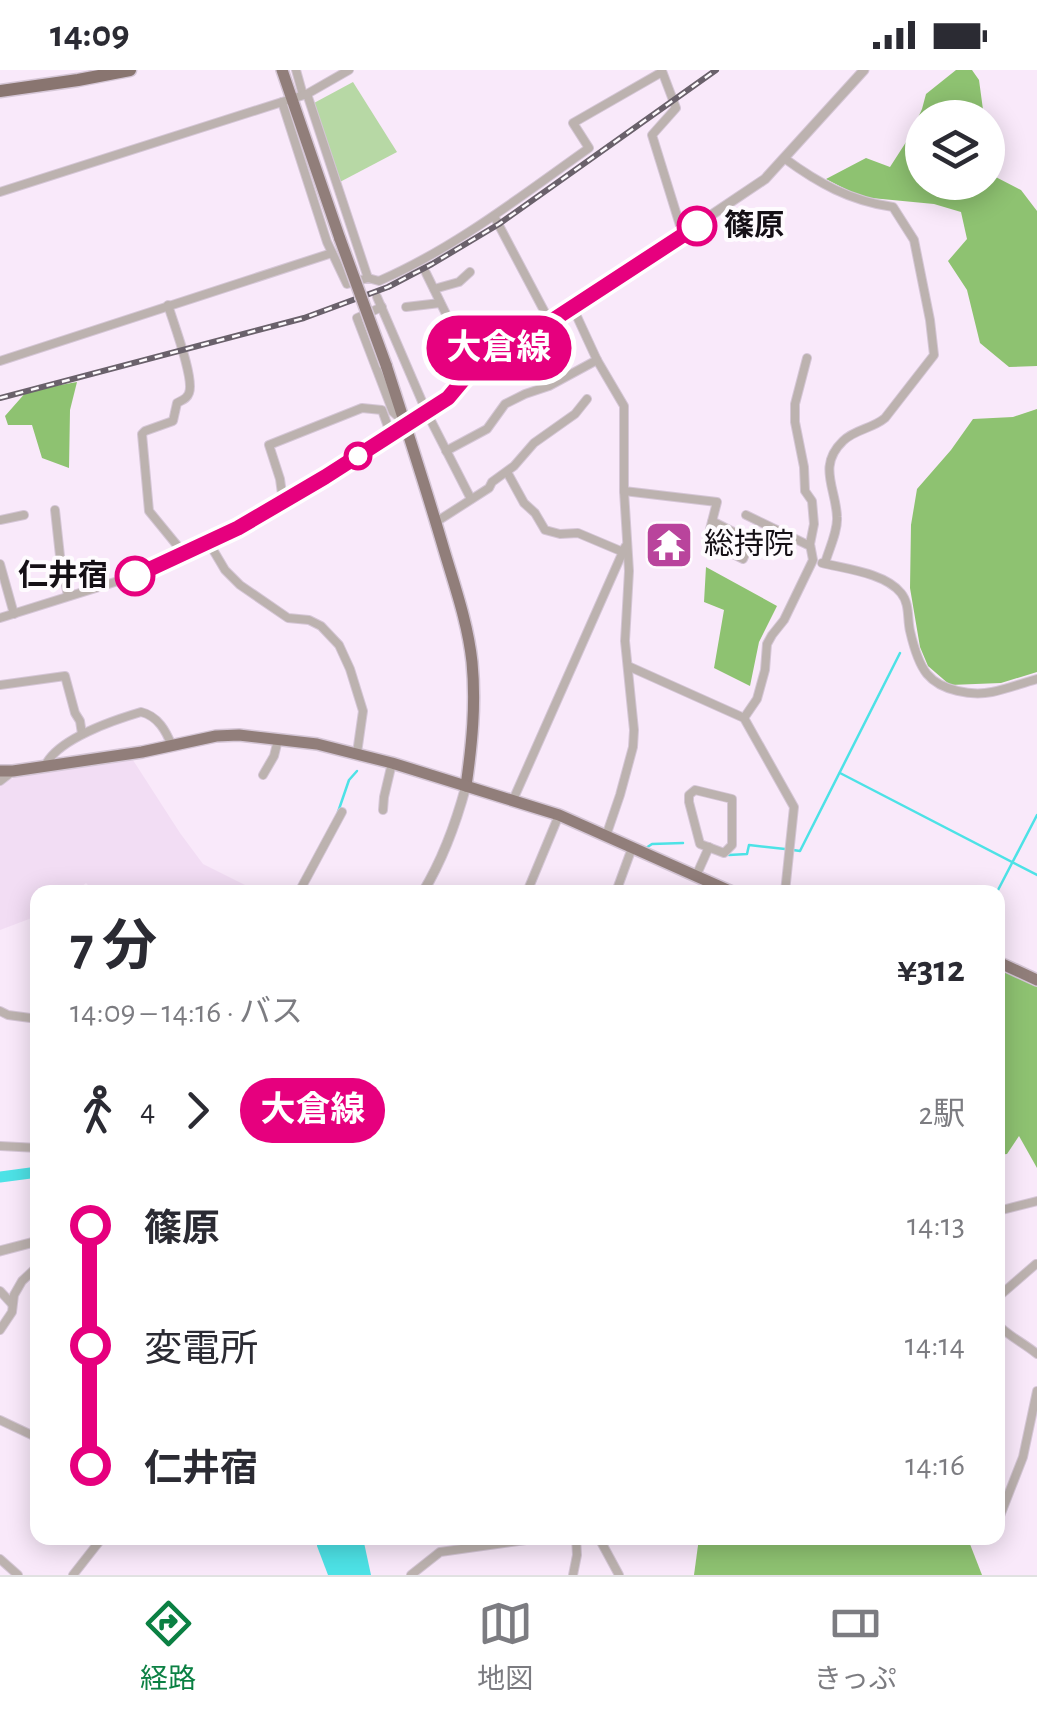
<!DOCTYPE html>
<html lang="ja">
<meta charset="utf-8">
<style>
body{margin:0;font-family:"Alegreya Sans","Noto Sans JP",sans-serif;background:#f7f7f7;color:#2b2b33;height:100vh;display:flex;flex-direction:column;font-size:38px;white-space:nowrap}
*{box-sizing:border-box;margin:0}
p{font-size:32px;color:#7c7c81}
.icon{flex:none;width:55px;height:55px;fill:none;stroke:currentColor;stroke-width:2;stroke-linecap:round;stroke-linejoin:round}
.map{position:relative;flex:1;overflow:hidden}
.sheet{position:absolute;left:30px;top:815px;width:975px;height:660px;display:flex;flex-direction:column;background:#fff;border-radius:20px;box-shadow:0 5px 25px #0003}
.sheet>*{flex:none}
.badge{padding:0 20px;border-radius:32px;font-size:35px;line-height:65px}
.fabs{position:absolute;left:905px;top:30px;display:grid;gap:20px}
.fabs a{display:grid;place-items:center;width:100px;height:100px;border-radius:50%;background:#fff;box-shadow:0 5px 25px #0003;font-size:50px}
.map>.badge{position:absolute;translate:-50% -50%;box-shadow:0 0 0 5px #fff}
.legs{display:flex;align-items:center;gap:15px;height:110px;padding:0 40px;font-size:32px}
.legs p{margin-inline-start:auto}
.head{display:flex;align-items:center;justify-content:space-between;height:170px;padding:0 40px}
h1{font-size:55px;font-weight:700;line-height:75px}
ul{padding:0 40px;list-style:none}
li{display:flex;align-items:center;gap:35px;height:120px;font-size:38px}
li i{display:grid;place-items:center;width:15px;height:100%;margin:0 12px;background:currentColor}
li i::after{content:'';width:25px;height:25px;margin:-12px;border:8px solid;border-radius:50%;background:#fff}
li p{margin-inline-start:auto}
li:first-child i{background:linear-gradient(#0000 50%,currentColor 0)}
li:last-child i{background:linear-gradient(currentColor 50%,#0000 0)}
.status{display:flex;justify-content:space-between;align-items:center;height:70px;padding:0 50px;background:#fff;direction:ltr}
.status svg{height:28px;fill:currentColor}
.tab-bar{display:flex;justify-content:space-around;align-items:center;height:140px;border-top:2px solid #e1e1e2;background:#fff;font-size:28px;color:#7c7c81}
.tab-bar a{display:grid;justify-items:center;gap:5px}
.tab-bar .active{color:#0b8043}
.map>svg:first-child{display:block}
</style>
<div class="status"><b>14:09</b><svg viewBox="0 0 49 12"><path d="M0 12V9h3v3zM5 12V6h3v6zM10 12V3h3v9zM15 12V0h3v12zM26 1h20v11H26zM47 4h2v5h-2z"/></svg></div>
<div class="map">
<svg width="1037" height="1505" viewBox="0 0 1037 1505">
<rect width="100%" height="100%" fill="#f9e9fa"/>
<path fill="#f2ddf4" d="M131 687 180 763 203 794 259 822H95L86 813 75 822H38L37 846 0 860V714L16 707 45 701Z"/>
<path fill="#b7d8a5" d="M353 12 397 82 338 113 314 33Z"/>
<g fill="#8ec271">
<path d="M956 0H972L979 10 984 47 922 48V112H988V103L1021 120 1037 141V296L1009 297 980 273 967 220 948 191 967 169 961 142 934 134 861 127 826 109 866 88 890 97 908 69 922 39 926 24Z"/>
<path d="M77 312 70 340 69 398 42 388 32 355H8L5 346 27 321Z"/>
<path d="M1037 339V602L1001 613 950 615 928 596 920 577 910 518 911 455 917 419 951 380 973 349 1013 347Z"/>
<path d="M706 497 777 536 759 572 750 616 714 598 724 540 704 532Z"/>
<path d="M998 897 1037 915V1098L1019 1066 1007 1084 998 1085Z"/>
<path d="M699 1468H965L968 1469 982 1505H694Z"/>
</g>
<path fill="#4de2e6" d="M317 1468H363L371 1505H328L317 1476Z"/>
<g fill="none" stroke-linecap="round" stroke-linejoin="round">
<g stroke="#4de2e6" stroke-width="2.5">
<path d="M840 703 1037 805"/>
<path d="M338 742 349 710 357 701"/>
<path d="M646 778 652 774 683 773"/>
<path d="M793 780 800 781 900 583"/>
<path d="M729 785 747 784 749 775 785 779"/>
<path d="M997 822 1037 745"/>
</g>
<path stroke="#4de2e6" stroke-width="11" d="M0 1107 38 1102"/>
<g stroke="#d5c6d6" stroke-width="10">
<g id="minor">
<path d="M296 0 303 25"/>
<path d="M349 0 307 24 282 32 327 172 347 214 368 208 379 211C455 178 521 126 589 78L573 53 662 2"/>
<path d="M662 1 676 38 652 65 683 165"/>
<path d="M307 24 368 208"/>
<path d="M784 88C818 113 850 131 893 137L914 170 930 250 934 285 885 348C872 359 855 359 843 371 817 396 836 418 837 447 838 461 829 479 825 493"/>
<path d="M0 122 282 32"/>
<path d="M494 146 550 252"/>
<path d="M426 203 447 246 443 257"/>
<path d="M434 219 459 212 470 202"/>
<path d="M377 227 427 343 471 429"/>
<path d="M168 235C173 252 195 309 189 323 187 329 182 330 177 333L173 351 145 361 142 364 149 441 185 485"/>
<path d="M382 237 357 248 393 342 401 349"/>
<path d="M406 237 440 233"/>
<path d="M573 238 597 290 624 336V421L629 501 625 571 634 660 633 677 620 725 606 766"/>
<path d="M446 250 462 259 480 289"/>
<path d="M0 291 332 183"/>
<path d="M446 381 487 359 505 334 525 324 549 316 597 290"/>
<path d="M507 402 524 433 535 443 545 460 560 464 578 463 623 482"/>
<path d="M624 421 717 432 707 471 743 489 751 471 712 451"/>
<path d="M283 431 280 409 269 375 362 338 382 340 391 365"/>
<path d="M55 440 60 486 68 526"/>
<path d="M746 445 810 476"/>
<path d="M0 450 24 445"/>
<path d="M436 452 489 418 492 412 514 396 534 373 575 344 587 329"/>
<path d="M209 473 225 500 240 515 288 548 309 550 321 556 339 575 350 599 363 641 357 683"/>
<path d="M822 493C846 499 885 503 901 523 910 534 907 548 910 561 913 574 918 593 927 604 941 621 972 626 992 622 1007 619 1022 613 1037 609"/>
<path d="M0 494 14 544"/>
<path d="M0 548 150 501 185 485 237 459 406 356"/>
<path d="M628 596 744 648 794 737 785 822"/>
<path d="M0 615 65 606 75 643 80 651 82 664"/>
<path d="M744 648 757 629 765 600 767 574 772 565 784 550 813 490 810 474 814 454 812 431 805 421 804 397 795 352V334L807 288"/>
<path d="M45 696C57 669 114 650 141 642 158 646 166 661 172 676"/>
<path d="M263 705 274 686 278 670"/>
<path d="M0 711 13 701"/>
<path d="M695 720 732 729V775L724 783 700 774 689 732V725Z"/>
<path d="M513 730 625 477"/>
<path d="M383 740 384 727 392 693"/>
<path d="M696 806 709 777"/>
<path d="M299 822 342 742"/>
<path d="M527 822 559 745"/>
<path d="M616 822 632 778"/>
<path d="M0 941 8 945 38 949"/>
<path d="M0 1076 38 1078"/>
<path d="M998 1141 1037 1131"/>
<path d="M0 1221 12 1234"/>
<path d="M998 1227 1036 1194"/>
<path d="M998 1255C1010 1267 1024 1273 1037 1284"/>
<path d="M0 1260 12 1242 14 1225 22 1211 38 1196"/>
<path d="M0 1350 38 1368"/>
<path d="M998 1451 1023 1387 1037 1321"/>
<path d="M599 1468 619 1505"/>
<path d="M0 1489 18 1505"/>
<path d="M73 1505 102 1468"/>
<path d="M411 1505 440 1482 541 1468"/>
<path d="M573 1505 577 1485 576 1468"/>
</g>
</g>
<g stroke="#d5c6d6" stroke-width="11">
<g id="tertiary">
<path d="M406 356 448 329 485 285 573 238 765 109 864 0"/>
<path d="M423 822C443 789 456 753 466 716"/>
<path d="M0 1181 38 1171"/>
</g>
</g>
<g stroke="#d5c6d6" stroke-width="14">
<g id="primary">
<path d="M282 0 340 169"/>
<path d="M386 295C406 357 426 418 444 480 455 517 468 554 472 592 476 634 472 674 466 716"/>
<path d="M0 701H13L142 682 216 666 239 665 317 674 392 693 559 745 732 822"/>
<path d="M998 892 1037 910"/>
</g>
</g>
<g stroke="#d5c6d6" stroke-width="15">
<path id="trunk" d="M0 21 78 10 130 0"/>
</g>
<use href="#minor" stroke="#bcb2af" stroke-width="8"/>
<use href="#tertiary" stroke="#bcb2af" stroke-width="9"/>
<use href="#primary" stroke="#917e7a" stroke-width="11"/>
<use href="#trunk" stroke="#897570" stroke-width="12"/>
<g stroke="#6a616b" stroke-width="6">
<path id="rail" d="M0 328 304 248 388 217 432 194 499 154 716 0"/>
</g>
<use href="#rail" stroke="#fefbfe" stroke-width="2.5" stroke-dasharray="8" stroke-linecap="butt"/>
<g stroke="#d5c6d6" stroke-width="14" stroke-linecap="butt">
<path id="primary-bridge" d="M340 169 386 295"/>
</g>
<use href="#primary-bridge" stroke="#917e7a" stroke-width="11"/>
</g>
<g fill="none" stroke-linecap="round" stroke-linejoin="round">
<g stroke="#fff" stroke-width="22">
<path id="line-1" d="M135 506 238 458 325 407 448 328 484 285 550 252 697 156"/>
</g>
<use href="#line-1" stroke="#e6007e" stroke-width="15"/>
</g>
<defs>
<g id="temple-square" transform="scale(2.5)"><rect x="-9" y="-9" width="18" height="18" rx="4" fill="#b9449c" stroke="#fefbfe"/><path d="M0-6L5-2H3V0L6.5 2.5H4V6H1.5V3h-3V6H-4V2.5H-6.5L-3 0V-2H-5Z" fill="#fff"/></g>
</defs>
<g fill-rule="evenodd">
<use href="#temple-square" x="669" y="475"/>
</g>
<g fill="#fff" stroke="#e6007e" stroke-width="5">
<circle cx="697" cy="156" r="18"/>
<circle cx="358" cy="386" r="12"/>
<circle cx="135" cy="506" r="18"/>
</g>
<g text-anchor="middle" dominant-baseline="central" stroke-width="8" stroke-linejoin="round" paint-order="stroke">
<g font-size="30" font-weight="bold" fill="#151016" stroke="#fefbfe" text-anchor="start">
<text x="724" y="156">篠原</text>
<text x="108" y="506" text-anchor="end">仁井宿</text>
</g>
<g font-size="30" fill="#151016" stroke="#fefbfe" text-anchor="start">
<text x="704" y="475">総持院</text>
</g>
</g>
</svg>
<div class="fabs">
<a><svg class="icon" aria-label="layers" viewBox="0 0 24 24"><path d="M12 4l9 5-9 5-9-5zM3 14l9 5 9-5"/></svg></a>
</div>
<b class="badge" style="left:499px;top:278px;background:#e6007e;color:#fff">大倉線</b>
<section class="sheet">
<div class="head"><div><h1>7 分</h1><p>14:09 – 14:16 · バス</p></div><b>¥312</b></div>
<div class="legs"><svg class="icon" aria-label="walk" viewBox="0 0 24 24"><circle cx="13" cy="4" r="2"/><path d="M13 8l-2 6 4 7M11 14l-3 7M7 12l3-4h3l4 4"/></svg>4<svg class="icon" aria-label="forward" viewBox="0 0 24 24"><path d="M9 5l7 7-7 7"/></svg><b class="badge" style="background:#e6007e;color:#fff">大倉線</b><p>2駅</p></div>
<ul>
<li><i style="color:#e6007e"></i><b>篠原</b><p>14:13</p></li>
<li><i style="color:#e6007e"></i><span>変電所</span><p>14:14</p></li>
<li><i style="color:#e6007e"></i><b>仁井宿</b><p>14:16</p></li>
</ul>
</section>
</div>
<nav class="tab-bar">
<a class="active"><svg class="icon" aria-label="directions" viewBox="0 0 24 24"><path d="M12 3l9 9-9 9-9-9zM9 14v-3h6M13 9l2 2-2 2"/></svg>経路</a>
<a><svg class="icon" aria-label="map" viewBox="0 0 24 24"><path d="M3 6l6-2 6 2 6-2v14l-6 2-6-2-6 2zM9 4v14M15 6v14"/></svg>地図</a>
<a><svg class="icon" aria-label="tickets" viewBox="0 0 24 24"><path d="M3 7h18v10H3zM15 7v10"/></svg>きっぷ</a>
</nav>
